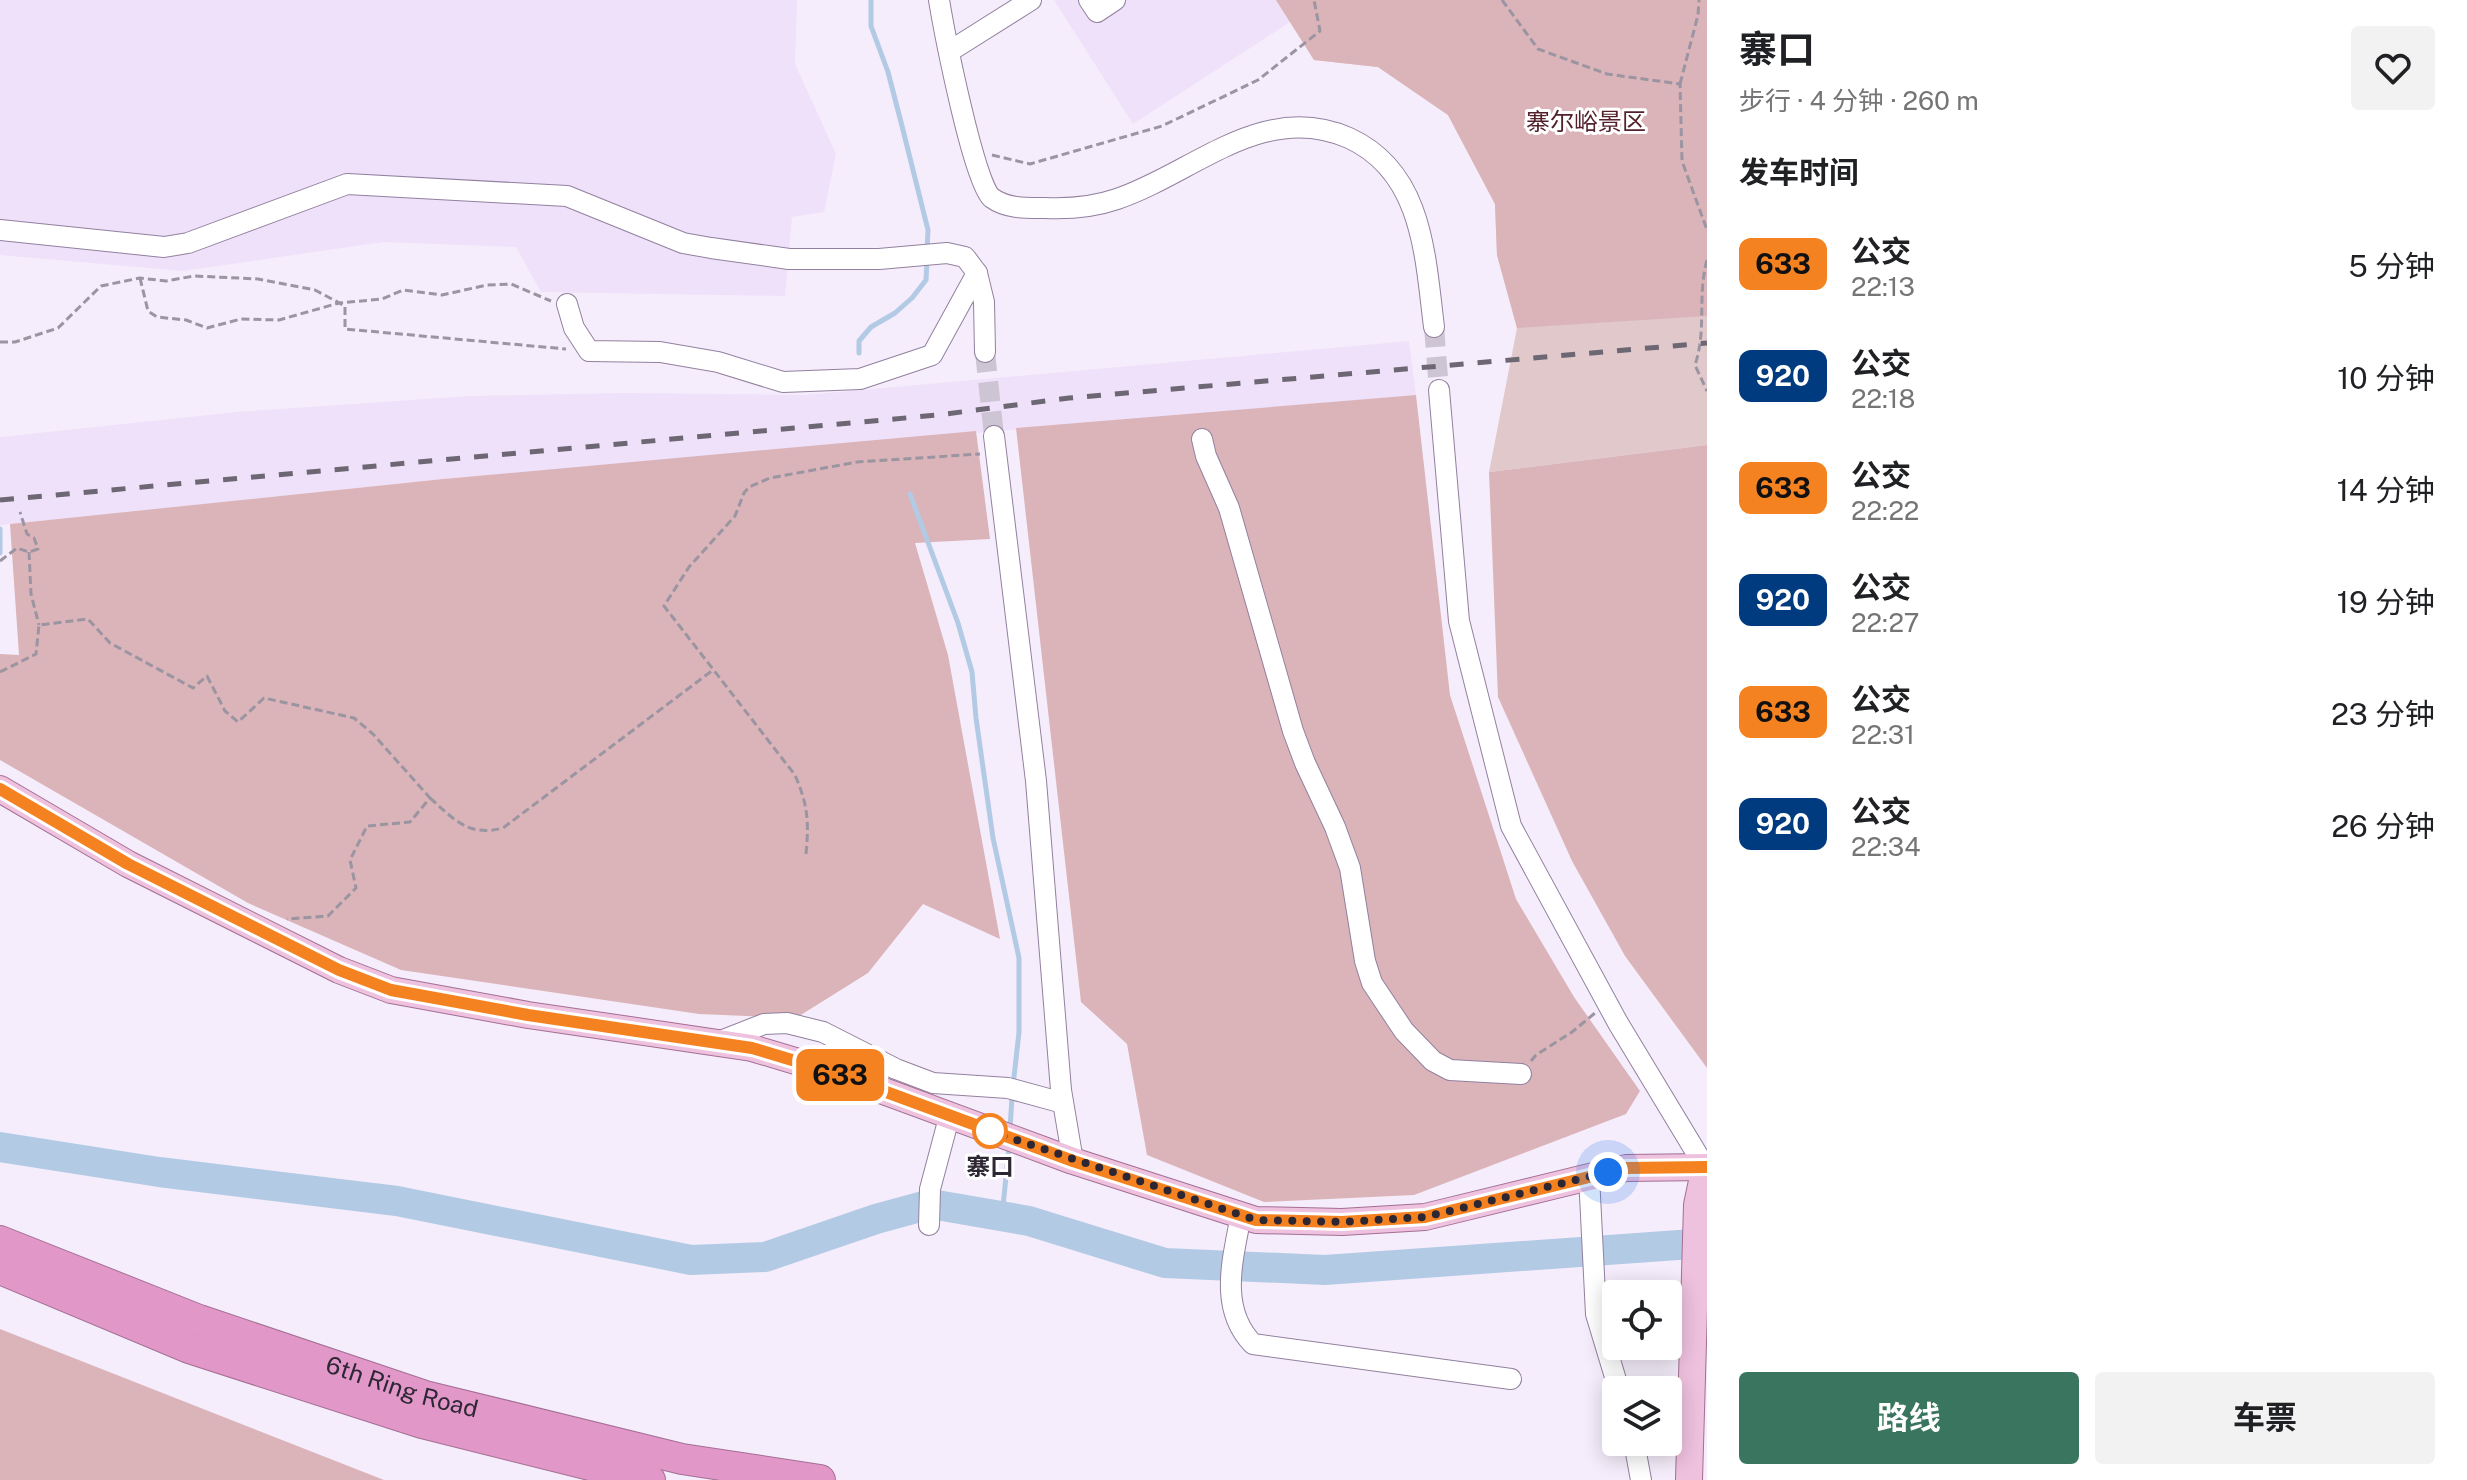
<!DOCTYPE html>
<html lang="zh">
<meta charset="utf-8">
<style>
body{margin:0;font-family:"Public Sans","Noto Sans SC",sans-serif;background:#f2f2f2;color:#202124;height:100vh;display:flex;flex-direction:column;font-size:30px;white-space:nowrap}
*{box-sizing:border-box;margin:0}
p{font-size:26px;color:#757577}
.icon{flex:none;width:44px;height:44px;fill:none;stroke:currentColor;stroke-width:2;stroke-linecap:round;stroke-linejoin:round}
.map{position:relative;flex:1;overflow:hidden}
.side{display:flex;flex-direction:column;background:#fff;width:760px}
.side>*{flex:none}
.badge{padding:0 16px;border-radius:12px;font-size:28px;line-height:52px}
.controls{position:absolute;left:1602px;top:1280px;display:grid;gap:16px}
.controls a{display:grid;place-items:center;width:80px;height:80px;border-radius:8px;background:#fff;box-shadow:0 4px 20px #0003;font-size:40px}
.you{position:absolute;width:40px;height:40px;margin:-20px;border:6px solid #fff;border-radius:50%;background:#1a73e8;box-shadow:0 0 0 12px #1a73e833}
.map>.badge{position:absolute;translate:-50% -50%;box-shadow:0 0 0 4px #fff}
h2{padding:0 32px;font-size:30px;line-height:72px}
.round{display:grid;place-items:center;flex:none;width:84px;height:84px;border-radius:8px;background:#f2f2f2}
.head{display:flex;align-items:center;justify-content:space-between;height:136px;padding:0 32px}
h1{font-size:38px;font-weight:700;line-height:60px}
.cta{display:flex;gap:16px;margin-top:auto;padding:16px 32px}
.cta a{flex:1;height:92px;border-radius:8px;background:#3a755f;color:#fff;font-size:32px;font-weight:700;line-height:92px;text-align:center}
.cta a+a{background:#f2f2f2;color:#202124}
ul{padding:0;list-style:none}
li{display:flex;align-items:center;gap:24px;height:112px;padding:0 32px}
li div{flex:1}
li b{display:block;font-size:30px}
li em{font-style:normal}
li .badge{min-width:88px;font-weight:700;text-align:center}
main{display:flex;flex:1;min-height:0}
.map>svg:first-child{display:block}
</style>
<main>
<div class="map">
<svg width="1707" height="1480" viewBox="0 0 1707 1480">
<rect width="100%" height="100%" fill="#f5edfb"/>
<g fill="#efe1f9">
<path d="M0 0H797L795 64 836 154 824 212 792 217 785 296 541 292 516 247 383 242 183 271 0 255Z"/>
<path d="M1054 0H1276L1290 22 1133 124Z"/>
<path d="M1409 341 1416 395 443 479 0 525V437L237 412 470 396 629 393 805 395Z"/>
</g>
<path fill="#e0c8cb" d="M1276 0H1707V445L1489 472 1517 328 1497 255 1495 204 1448 115 1378 67 1314 60Z"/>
<g fill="#dbb4ba">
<path d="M1276 0H1707V316L1517 328 1497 255 1495 204 1448 115 1378 67 1314 60Z"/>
<path d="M1416 395 1450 695 1516 899 1574 997 1640 1091 1626 1114 1414 1195 1264 1202 1147 1155 1127 1044 1081 1002 1016 428Z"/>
<path d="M976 431 990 539 915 543 948 655 1000 939 923 904 868 973 796 1018 699 1014 401 970 248 903 0 760V654L19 655 10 524 443 479Z"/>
<path d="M1707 445V1068L1625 956 1572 861 1498 697 1489 472Z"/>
<path d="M0 1329 384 1480H0Z"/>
</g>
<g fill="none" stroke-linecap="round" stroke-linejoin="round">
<g stroke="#b3cae5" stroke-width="5">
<path d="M871 0V26L888 72 902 126 928 230 927 251"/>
<path d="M859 353V341L871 327 895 313 912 298 926 280 927 261"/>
<path d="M910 494 958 623 972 672 976 718 993 838 1019 958V1032L1013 1086"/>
<path d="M0 529V553"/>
<path d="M1010 1130 1012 1096"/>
<path d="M1002 1216 1009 1147"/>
</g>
<path stroke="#b3cae5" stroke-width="30" d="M0 1147 159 1172 397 1201 691 1260 765 1257 876 1219 931 1204 1029 1221 1165 1263 1325 1270 1707 1243"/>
<g stroke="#cdc5d3" stroke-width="20" stroke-dasharray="20 10" stroke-linecap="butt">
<path d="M1434 327 1439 390"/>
<path d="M985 352 994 436"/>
</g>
<g stroke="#92809f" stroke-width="22">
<g id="minor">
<path d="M939 0C944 30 974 185 992 198 1007 209 1028 208 1045 208 1069 209 1094 207 1117 199 1194 173 1263 100 1349 138 1423 172 1425 255 1434 327"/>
<path d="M1089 0 1097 12 1115 0"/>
<path d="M950 51 1031 0"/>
<path d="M0 230 164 247 188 243 347 184 567 196 683 243 711 248 789 259H879L947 253 965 257 977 273 984 302 985 352"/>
<path d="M567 304 574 328 589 351 660 352 718 362 783 382 860 379 932 355 977 273"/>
<path d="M1439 390 1459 621 1511 826 1618 1023 1705 1167"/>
<path d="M994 436 1036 781 1061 1090 1073 1161"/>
<path d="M1202 439 1206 456 1229 508 1293 731 1305 763 1335 827 1350 868 1365 961 1372 983 1404 1031 1433 1061 1450 1070 1521 1074"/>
<path d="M718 1042 764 1024 787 1023 823 1032 896 1069 933 1083 1008 1088 1063 1103"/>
<path d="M1589 1176 1596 1314 1619 1390"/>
<path d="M1241 1215C1233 1259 1218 1308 1253 1344L1511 1379"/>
<path d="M929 1225 930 1189 950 1114"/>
<path d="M1634 1442 1641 1480"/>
</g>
</g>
<g stroke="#a36f94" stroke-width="28">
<g id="major">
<path d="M0 789 128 864 339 970 391 990 528 1015 752 1048 832 1072 1073 1161 1256 1220 1342 1222 1425 1217 1626 1168 1707 1167"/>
<path d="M1689 1480 1697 1205 1705 1167"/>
</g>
</g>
<g stroke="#a36f94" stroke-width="32">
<g id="highway">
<path id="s1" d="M0 1241 199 1320 425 1396 682 1459 820 1480"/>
<path d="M0 1269 189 1348 422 1423 650 1480"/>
</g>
</g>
<g stroke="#9b94a1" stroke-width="3" stroke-dasharray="8 4" stroke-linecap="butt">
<path d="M1502 0 1538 49 1607 74 1680 84 1682 161 1707 230"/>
<path d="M1680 84 1698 15 1699 0"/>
<path d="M992 155 1030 164 1162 126 1258 80 1320 31 1314 0"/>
<path d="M1707 260C1697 297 1707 329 1695 365L1707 391"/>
<path d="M140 278 148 311 157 317 186 320 207 328 241 319 279 320 339 303 382 299 403 290 442 295 487 285 511 284 551 301"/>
<path d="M0 342H15L58 328 101 286 140 278 166 281 194 276 258 279 315 290 345 306V329L566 349"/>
<path d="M29 552 31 594 39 625"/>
<path d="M0 561 17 548 29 552 38 549 34 538 27 534 20 512"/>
<path d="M0 672 36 654 39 625 88 619 110 643 193 688 207 676 225 711 238 722 264 698 354 718 373 734 430 798 410 822 367 826 350 860 356 888 328 916 287 919"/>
<path d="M430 798C455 820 468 837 503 828L713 670"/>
<path d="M806 854C809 822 808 805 795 775L664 606 689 567 735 516 744 493 749 487 770 478 857 462 980 454"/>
<path d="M1531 1061 1536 1055 1572 1032 1595 1013"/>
</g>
<use href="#minor" stroke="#fff" stroke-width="20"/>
<use href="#major" stroke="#eec1df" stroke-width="26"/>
<use href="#highway" stroke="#e297c9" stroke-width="30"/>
<path stroke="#6d6673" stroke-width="5" stroke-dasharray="14 14" stroke-linecap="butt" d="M0 500 938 415 1069 398 1707 343"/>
</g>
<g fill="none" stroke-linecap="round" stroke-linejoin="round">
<g stroke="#fff" stroke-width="18">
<path id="line" d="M0 789 128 864 339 970 391 990 528 1015 752 1048 832 1072 1073 1161 1256 1220 1342 1222 1425 1217 1626 1168 1707 1167"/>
</g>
<use href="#line" stroke="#f58220" stroke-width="12"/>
<path stroke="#2d2633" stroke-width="8" stroke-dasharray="0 14.4" d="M990 1131 1256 1220 1342 1222 1425 1217 1608 1172"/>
</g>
<circle fill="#fff" stroke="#f58220" stroke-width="4" cx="990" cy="1131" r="16"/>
<g text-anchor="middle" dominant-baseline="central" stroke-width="6" stroke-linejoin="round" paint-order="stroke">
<g font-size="24" fill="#53212c" stroke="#fff">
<text x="1586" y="121">寨尔峪景区</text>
</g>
<g font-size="24" font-weight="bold" fill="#2d2633" stroke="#fff">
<text x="990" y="1166">寨口</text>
</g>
<g font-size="24" fill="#2d2633" stroke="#fff">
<text stroke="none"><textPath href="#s1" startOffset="428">6th Ring Road</textPath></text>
</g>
</g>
</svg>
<div class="controls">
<a><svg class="icon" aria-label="locate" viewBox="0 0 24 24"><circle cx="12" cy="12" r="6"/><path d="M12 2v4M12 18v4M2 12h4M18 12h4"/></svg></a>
<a><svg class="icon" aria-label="layers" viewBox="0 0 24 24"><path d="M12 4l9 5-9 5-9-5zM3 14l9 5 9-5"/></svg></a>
</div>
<div class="you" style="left:1608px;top:1172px"></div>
<b class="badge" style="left:840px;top:1075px;background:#f58220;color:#111">633</b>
</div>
<section class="side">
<div class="head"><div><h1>寨口</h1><p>步行 · 4 分钟 · 260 m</p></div><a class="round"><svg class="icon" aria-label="heart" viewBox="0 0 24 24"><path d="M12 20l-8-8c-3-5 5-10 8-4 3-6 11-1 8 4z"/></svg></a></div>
<h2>发车时间</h2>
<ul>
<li><span class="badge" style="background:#f58220;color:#111">633</span><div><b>公交</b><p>22:13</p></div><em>5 分钟</em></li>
<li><span class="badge" style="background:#003b80;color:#fff">920</span><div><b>公交</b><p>22:18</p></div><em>10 分钟</em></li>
<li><span class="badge" style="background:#f58220;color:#111">633</span><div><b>公交</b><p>22:22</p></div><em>14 分钟</em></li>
<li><span class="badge" style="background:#003b80;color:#fff">920</span><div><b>公交</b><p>22:27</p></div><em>19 分钟</em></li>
<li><span class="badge" style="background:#f58220;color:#111">633</span><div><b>公交</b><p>22:31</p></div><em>23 分钟</em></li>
<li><span class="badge" style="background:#003b80;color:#fff">920</span><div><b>公交</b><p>22:34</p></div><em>26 分钟</em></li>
</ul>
<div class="cta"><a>路线</a><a>车票</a></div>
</section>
</main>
